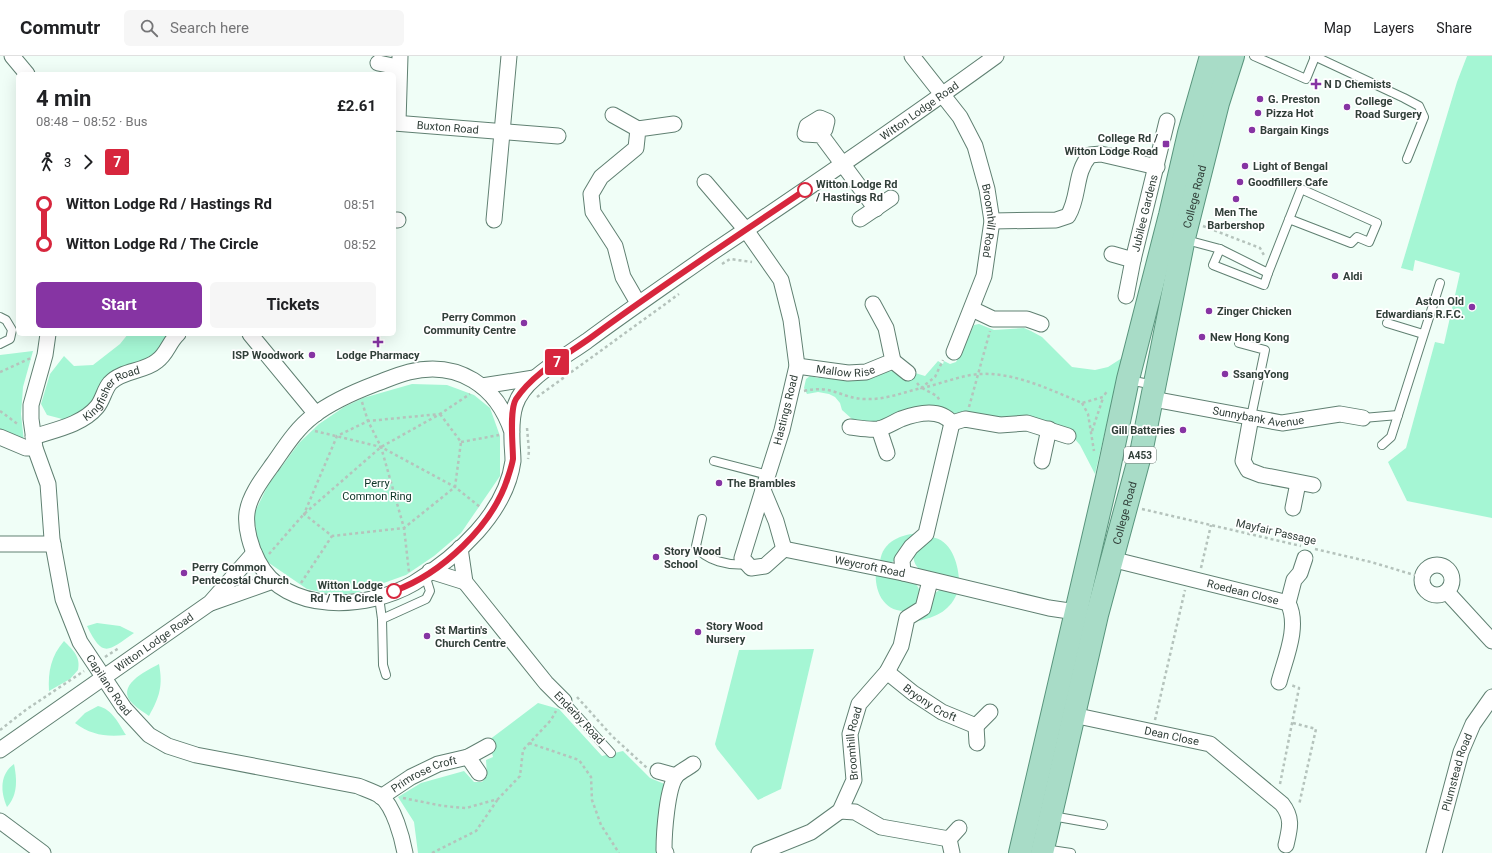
<!DOCTYPE html>
<meta charset="utf-8">
<style>
body{margin:0;font-family:Roboto,sans-serif;background:#f6f6f6;color:#202124;height:100vh;display:flex;flex-direction:column;font-size:15px;white-space:nowrap}
*{box-sizing:border-box;margin:0}
p{font-size:13px;color:#757577}
.icon{flex:none;width:22px;height:22px;fill:none;stroke:currentColor;stroke-width:2;stroke-linecap:round;stroke-linejoin:round}
.map{position:relative;flex:1;overflow:hidden}
.drawer{position:absolute;left:16px;top:16px;width:380px;height:264px;display:flex;flex-direction:column;background:#fff;border-radius:6px;box-shadow:0 4px 16px #0002}
.drawer>*{flex:none}
.badge{padding:0 8px;border-radius:3px;font-size:14px;line-height:26px}
.map>.badge{position:absolute;translate:-50% -50%;box-shadow:0 0 0 2px #fff}
.legs{display:flex;align-items:center;gap:6px;height:44px;padding:0 20px;font-size:13px}
.legs p{margin-inline-start:auto}
.headline{display:flex;align-items:center;justify-content:space-between;height:68px;padding:0 20px}
h1{font-size:22px;font-weight:700;line-height:30px}
.button{display:flex;gap:8px;margin-top:auto;padding:8px 20px}
.button a{flex:1;height:46px;border-radius:6px;background:#8634a3;color:#fff;font-size:16px;font-weight:700;line-height:46px;text-align:center}
.button a+a{background:#f6f6f6;color:#202124}
ul{padding:0 20px;list-style:none}
li{display:flex;align-items:center;gap:14px;height:40px;font-size:15px}
li i{display:grid;place-items:center;width:6px;height:100%;margin:0 5px;background:currentColor}
li i::after{content:'';width:10px;height:10px;margin:-5px;border:3px solid;border-radius:50%;background:#fff}
li p{margin-inline-start:auto}
li:first-child i{background:linear-gradient(#0000 50%,currentColor 0)}
li:last-child i{background:linear-gradient(currentColor 50%,#0000 0)}
header{display:flex;align-items:center;gap:24px;box-sizing:border-box;height:56px;padding:0 20px;background:#fff;border-bottom:1px solid #e0e0e0}
header strong{font-size:19px}
nav{display:flex;gap:22px;margin-inline-start:auto;font-size:14px}
.search{width:280px;height:36px;background:#f6f6f6;display:flex;align-items:center;gap:10px;box-sizing:border-box;padding:0 14px;border-radius:6px;color:#757577;font-size:15px}
.map>svg:first-child{display:block}
</style>
<header>
<strong>Commutr</strong>
<div class="search"><svg class="icon" aria-label="search" viewBox="0 0 24 24"><circle cx="10" cy="10" r="6"/><path d="M15 15l6 6"/></svg>Search here</div>
<nav><a>Map</a><a>Layers</a><a>Share</a></nav>
</header>
<div class="map">
<svg width="1492" height="797" viewBox="0 0 1492 797">
<rect width="100%" height="100%" fill="#f0fef7"/>
<g fill="#a5f6d4">
<path d="M1467 0H1492V462L1407 445 1388 406 1406 392 1435 286 1444 288 1460 217 1415 204 1413 215 1401 212 1457 26Z"/>
<path d="M979 268 994 274 1024 272 1031 275 1042 281 1072 311 1095 314 1108 311 1122 302 1095 418 1080 389 1066 373 961 359 941 353 867 367 852 363 842 354 840 347 835 341 829 338 818 336 807 338 804 332 806 323 810 320 818 322 821 319 895 315 912 316 925 320 938 305 943 308 944 305 950 308 956 306 974 269Z"/>
<path d="M128 278H171L159 296 89 351 66 364 47 359 41 348 50 318 64 300 74 310 93 309 120 288Z"/>
<path d="M33 295 23 331 21 358 24 386 0 377V299Z"/>
<path d="M412 328 447 329 474 339 490 352 500 380V420L461 477 434 500 406 519 356 537 334 539 307 533 266 505 258 491 254 458 268 429 299 387 319 368 344 351 363 342Z"/>
<path d="M920 477 896 504 890 507 880 506C882 485 902 478 920 477Z"/>
<path d="M931 481C951 483 958 507 959 523L920 514C914 508 913 504 914 496L926 488Z"/>
<path d="M876 515 914 526C920 532 921 537 919 545L904 555C883 555 874 534 876 515Z"/>
<path d="M941 533 958 535C951 554 937 561 918 565L915 563 935 537Z"/>
<path d="M97 567 120 570 134 577C108 595 103 603 87 570Z"/>
<path d="M64 585C73 594 81 601 78 614L70 623 49 635C48 615 51 600 64 585Z"/>
<path d="M814 593 781 733 758 744 717 693 715 688 739 594Z"/>
<path d="M159 608C163 630 160 640 149 660 144 656 138 653 133 648 114 630 146 615 159 608Z"/>
<path d="M538 647 559 653 602 700 623 695 650 722 667 729 656 792 658 797H418L414 766 398 741 421 727 464 715 474 726H482L487 720 486 704 493 701 489 684Z"/>
<path d="M98 650C112 653 119 668 126 679 106 681 91 679 75 667L85 657Z"/>
<path d="M14 708C17 723 18 739 7 751 0 735 0 718 14 708Z"/>
</g>
<g fill="none" stroke-linecap="round" stroke-linejoin="round">
<g stroke="#608072" stroke-width="10">
<g id="lane">
<path d="M1254 0 1306 23 1315 1"/>
<path d="M1314 0 1404 42 1419 50 1424 61 1407 103"/>
<path d="M1185 182 1190 185 1220 193 1268 217 1301 133 1377 167 1369 186 1357 181 1351 187 1289 163"/>
<path d="M1220 193 1213 209 1264 229 1268 217"/>
<path d="M0 261 6 264 12 274 10 283 0 288"/>
<path d="M1387 267 1423 278"/>
<path d="M1239 287 1265 294 1251 361"/>
<path d="M1129 324 1154 329"/>
<path d="M1363 362 1398 359"/>
<path d="M1382 389 1391 381 1440 227"/>
<path d="M714 405 768 419"/>
<path d="M702 463 696 490C705 505 730 510 747 508"/>
<path d="M379 541 382 563 383 609 386 619"/>
<path d="M382 563 426 543 430 535 425 519"/>
<path d="M564 645 611 697"/>
<path d="M1052 760 1103 769"/>
<path d="M1044 793 1071 797"/>
</g>
</g>
<g stroke="#608072" stroke-width="17">
<g id="street">
<path d="M12 0 27 18"/>
<path id="s1" d="M912 0 960 61 975 90 987 133 992 165 984 220 954 296"/>
<path d="M378 7 398 11"/>
<path d="M613 59 638 73"/>
<path d="M398 66 400 0"/>
<path id="s2" d="M394 67 558 80"/>
<path d="M821 79 825 73 827 65 820 62 807 70 805 78 821 79 876 153"/>
<path d="M705 126 746 174 781 224 791 264 797 310 782 374 763 434 776 465 784 493"/>
<path d="M860 163 891 142"/>
<path d="M394 164H398"/>
<path d="M494 164 509 0"/>
<path d="M992 165 1056 164 1068 160C1080 140 1074 117 1090 99L1101 98 1157 111"/>
<path d="M1112 198 1133 204"/>
<path id="s3" d="M1126 240 1133 204 1167 65"/>
<path d="M638 247 623 221 615 190 593 156 591 138 601 121 636 92 638 73 674 68"/>
<path d="M972 253 993 263H1027L1041 268"/>
<path id="s4" d="M48 278 45 299 31 349V363L35 392 48 428 52 483 63 543 80 586 124 652 149 679 168 690 196 699 358 730C365 733 374 736 381 740 394 751 402 781 405 797"/>
<path d="M250 278 316 358"/>
<path d="M893 305 908 317"/>
<path id="s5" d="M797 310 848 317 866 316 893 305 886 272 873 248"/>
<path d="M482 330 534 322"/>
<path id="s6" d="M1153 343 1282 367 1340 358 1363 362"/>
<path d="M1251 361 1243 405 1248 414 1261 419 1313 429"/>
<path d="M952 367 965 363 1000 369 1027 367 1068 380"/>
<path d="M850 371C859 372 869 374 878 373 885 372 894 366 901 363 917 357 940 352 952 367"/>
<path d="M879 373 887 397"/>
<path id="s7" d="M512 376C497 330 458 304 409 316 397 319 386 324 375 328 354 336 331 346 313 360 296 373 285 391 273 408 263 422 249 440 247 457 245 472 251 492 258 505 285 559 368 554 414 527 457 501 506 457 513 405 513 398 512 391 512 384 511 356 514 340 535 322 551 308 570 297 587 285 626 256 667 228 707 200 804 135 901 69 996 0"/>
<path d="M0 381 26 392H35"/>
<path id="s8" d="M33 381C54 374 82 369 97 351 103 344 104 334 110 327 122 314 144 316 157 305 167 298 169 286 178 278"/>
<path d="M1042 405 1049 373"/>
<path id="s9" d="M763 434 742 502 751 512 765 510 784 493 903 517 1049 552 1076 556"/>
<path d="M1293 452 1298 427"/>
<path d="M0 488H53"/>
<path d="M460 492 465 526 546 627 564 645"/>
<path id="s10" d="M1111 503 1288 547C1300 570 1285 603 1279 626"/>
<circle cx="1437" cy="524" r="15"/>
<path d="M430 515 465 526"/>
<path d="M903 517 902 504 911 491 926 478 952 367"/>
<path d="M1447 536 1492 585"/>
<path d="M211 547 273 525"/>
<path d="M1288 547 1294 524 1300 517 1305 502"/>
<path id="s11" d="M887 616 913 637 942 656 976 670 990 656"/>
<path id="s12" d="M1073 659 1210 688 1282 748C1293 762 1290 772 1286 789"/>
<path d="M976 670 977 687"/>
<path id="s13" d="M0 694 210 547 254 497"/>
<path d="M468 701 479 717"/>
<path d="M658 715 676 720"/>
<path id="s14" d="M381 741 411 721 438 708 468 701 488 690"/>
<path d="M840 755 855 756 881 771 949 783 959 772"/>
<path d="M0 765 43 797"/>
<path d="M949 783 952 797"/>
<path d="M666 797 664 794C664 778 667 730 677 719 681 715 688 712 693 708"/>
<path id="s15" d="M759 797 811 776 840 755 854 724 850 678 859 648 887 616 901 590 907 562 923 552 930 525"/>
<path id="s16" d="M1434 797 1461 696 1473 668 1492 641"/>
</g>
</g>
<g stroke="#59957d" stroke-width="24">
<g id="primary">
<path d="M1020 797 1107 422 1128 323 1170 159 1189 77 1211 0"/>
<path id="s17" d="M1042 797 1097 559 1142 392 1184 182 1218 47 1233 0"/>
</g>
</g>
<g stroke="#b5c3bc" stroke-width="2.5" stroke-dasharray="3 3" stroke-linecap="butt">
<path d="M1203 170 1260 192 1265 201"/>
<path d="M722 208 730 203 752 206"/>
<path d="M0 316 31 302"/>
<path d="M917 327 921 332 935 321 943 304"/>
<path d="M922 332 937 340 940 345"/>
<path d="M804 335C832 328 842 343 866 343 887 344 906 335 926 331 943 327 962 319 980 318 1014 316 1051 334 1082 347L1103 341 1108 334"/>
<path d="M537 341 679 238"/>
<path d="M362 346 368 365 381 391 404 472 409 516"/>
<path d="M1082 347 1088 358 1094 395"/>
<path d="M969 351 990 275"/>
<path d="M0 355 19 369"/>
<path d="M440 358 461 386 455 431 404 472 332 480 304 458 337 380 368 365Z"/>
<path d="M527 372 529 395 528 403"/>
<path d="M315 375 381 391 455 431 480 451"/>
<path d="M1092 375 1103 342"/>
<path d="M461 386 499 379"/>
<path d="M1142 453 1301 490"/>
<path d="M1315 493 1371 506 1421 521"/>
<path d="M269 498 304 458 381 391 440 358 470 338"/>
<path d="M1201 512 1211 469"/>
<path d="M301 527 332 480"/>
<path d="M105 601 119 592"/>
<path d="M577 641 612 680 647 712"/>
<path d="M1155 664 1185 534"/>
<path d="M1293 667 1316 673 1299 749"/>
<path d="M0 674 27 653 84 615"/>
<path d="M529 687 579 704 591 721 592 744 601 769 619 797"/>
<path d="M1280 728 1299 632 1291 629"/>
<path d="M403 742 443 750 466 752 498 743 520 720 523 694 551 664 556 655"/>
<path d="M432 797 476 775 498 743"/>
</g>
<use href="#lane" stroke="#fff" stroke-width="8"/>
<use href="#street" stroke="#fff" stroke-width="15"/>
<use href="#primary" stroke="#a8dcc7" stroke-width="22"/>
</g>
<g fill="none" stroke-linecap="round" stroke-linejoin="round">
<g stroke="#fff" stroke-width="9">
<path id="line-1" d="M394 535C441 518 493 470 508 421 510 415 512 409 513 403 513 390 509 354 516 343 534 316 567 299 593 280 662 229 734 182 805 134"/>
</g>
<use href="#line-1" stroke="#d7263d" stroke-width="6"/>
</g>
<g fill="#8634a3" stroke="#fff" stroke-width="1.5">
<path d="M1314 22h4v4h4v4h-4v4h-4v-4h-4v-4h4z"/>
<circle cx="1260" cy="43" r="4"/>
<circle cx="1347" cy="51" r="4"/>
<circle cx="1258" cy="57" r="4"/>
<circle cx="1252" cy="74" r="4"/>
<rect x="1162" y="84" width="8" height="8" rx="2"/>
<circle cx="1245" cy="110" r="4"/>
<circle cx="1240" cy="126" r="4"/>
<circle cx="1236" cy="143" r="4"/>
<circle cx="1335" cy="220" r="4"/>
<circle cx="1472" cy="251" r="4"/>
<circle cx="1209" cy="255" r="4"/>
<circle cx="524" cy="267" r="4"/>
<circle cx="1202" cy="281" r="4"/>
<path d="M376 280h4v4h4v4h-4v4h-4v-4h-4v-4h4z"/>
<circle cx="312" cy="299" r="4"/>
<circle cx="1225" cy="318" r="4"/>
<circle cx="1183" cy="374" r="4"/>
<circle cx="719" cy="427" r="4"/>
<circle cx="656" cy="501" r="4"/>
<circle cx="184" cy="517" r="4"/>
<circle cx="698" cy="576" r="4"/>
<circle cx="427" cy="580" r="4"/>
</g>
<g fill="#fff" stroke="#d7263d" stroke-width="2">
<circle cx="805" cy="134" r="7"/>
<circle cx="394" cy="535" r="7"/>
</g>
<g text-anchor="middle" dominant-baseline="central" stroke-width="3.5" stroke-linejoin="round" paint-order="stroke">
<rect fill="#fff" stroke="#6f7974" stroke-width="1" x="1124" y="391" width="32" height="16" rx="3"/>
<g font-size="10" font-weight="bold" fill="#313f39">
<text x="1140" y="399">A453</text>
</g>
<g font-size="11" font-weight="bold" fill="#313f39" stroke="#fff" text-anchor="start">
<text x="1324" y="28">N D Chemists</text>
<text x="1268" y="43">G. Preston</text>
<text x="1355" y="45">College<tspan x="1355" dy="13">Road Surgery</tspan></text>
<text x="1266" y="57">Pizza Hot</text>
<text x="1260" y="74">Bargain Kings</text>
<text x="1158" y="82" text-anchor="end">College Rd /<tspan x="1158" dy="13">Witton Lodge Road</tspan></text>
<text x="1253" y="110">Light of Bengal</text>
<text x="1248" y="126">Goodfillers Cafe</text>
<text x="1236" y="156" text-anchor="middle">Men The<tspan x="1236" dy="13">Barbershop</tspan></text>
<text x="1343" y="220">Aldi</text>
<text x="1464" y="245" text-anchor="end">Aston Old<tspan x="1464" dy="13">Edwardians R.F.C.</tspan></text>
<text x="1217" y="255">Zinger Chicken</text>
<text x="516" y="261" text-anchor="end">Perry Common<tspan x="516" dy="13">Community Centre</tspan></text>
<text x="1210" y="281">New Hong Kong</text>
<text x="304" y="299" text-anchor="end">ISP Woodwork</text>
<text x="378" y="299" text-anchor="middle">Lodge Pharmacy</text>
<text x="1233" y="318">SsangYong</text>
<text x="1175" y="374" text-anchor="end">Gill Batteries</text>
<text x="727" y="427">The Brambles</text>
<text x="664" y="495">Story Wood<tspan x="664" dy="13">School</tspan></text>
<text x="192" y="511">Perry Common<tspan x="192" dy="13">Pentecostal Church</tspan></text>
<text x="706" y="570">Story Wood<tspan x="706" dy="13">Nursery</tspan></text>
<text x="435" y="574">St Martin's<tspan x="435" dy="13">Church Centre</tspan></text>
</g>
<g font-size="11" fill="#313f39" stroke="#fff">
<text stroke="none"><textPath href="#s7" startOffset="1302">Witton Lodge Road</textPath></text>
<text stroke="none"><textPath href="#s2" startOffset="54">Buxton Road</textPath></text>
<text stroke="none"><textPath href="#s17" startOffset="674">College Road</textPath></text>
<text stroke="none"><textPath href="#s3" startOffset="85">Jubilee Gardens</textPath></text>
<text stroke="none"><textPath href="#s1" startOffset="187">Broomhill Road</textPath></text>
<text stroke="none"><textPath href="#s5" startOffset="49">Mallow Rise</textPath></text>
<text stroke="none"><textPath href="#s8" startOffset="93">Kingfisher Road</textPath></text>
<text transform="translate(786 354) rotate(-76)">Hastings Road</text>
<text stroke="none"><textPath href="#s6" startOffset="107">Sunnybank Avenue</textPath></text>
<text stroke="none"><textPath href="#s17" startOffset="350">College Road</textPath></text>
<text transform="translate(1276 476) rotate(13)">Mayfair Passage</text>
<text stroke="none"><textPath href="#s9" startOffset="212">Weycroft Road</textPath></text>
<text stroke="none"><textPath href="#s10" startOffset="136">Roedean Close</textPath></text>
<text stroke="none"><textPath href="#s13" startOffset="188">Witton Lodge Road</textPath></text>
<text stroke="none"><textPath href="#s4" startOffset="369">Capilano Road</textPath></text>
<text stroke="none"><textPath href="#s11" startOffset="53">Bryony Croft</textPath></text>
<text transform="translate(579 662) rotate(47)">Enderby Road</text>
<text stroke="none"><textPath href="#s12" startOffset="101">Dean Close</textPath></text>
<text stroke="none"><textPath href="#s15" startOffset="163">Broomhill Road</textPath></text>
<text stroke="none"><textPath href="#s16" startOffset="84">Plumstead Road</textPath></text>
<text stroke="none"><textPath href="#s14" startOffset="49">Primrose Croft</textPath></text>
</g>
<g font-size="11" font-weight="bold" fill="#313f39" stroke="#fff" text-anchor="start">
<text x="816" y="128">Witton Lodge Rd<tspan x="816" dy="13">/ Hastings Rd</tspan></text>
<text x="383" y="529" text-anchor="end">Witton Lodge<tspan x="383" dy="13">Rd / The Circle</tspan></text>
</g>
<g font-size="11" fill="#0c3426" stroke="#fff">
<text x="377" y="427">Perry<tspan x="377" dy="13">Common Ring</tspan></text>
</g>
</g>
</svg>
<b class="badge" style="left:557px;top:306px;background:#d7263d;color:#fff">7</b>
<section class="drawer">
<div class="headline"><div><h1>4 min</h1><p>08:48 – 08:52 · Bus</p></div><b>£2.61</b></div>
<div class="legs"><svg class="icon" aria-label="walk" viewBox="0 0 24 24"><circle cx="13" cy="4" r="2"/><path d="M13 8l-2 6 4 7M11 14l-3 7M7 12l3-4h3l4 4"/></svg>3<svg class="icon" aria-label="forward" viewBox="0 0 24 24"><path d="M9 5l7 7-7 7"/></svg><b class="badge" style="background:#d7263d;color:#fff">7</b></div>
<ul>
<li><i style="color:#d7263d"></i><b>Witton Lodge Rd / Hastings Rd</b><p>08:51</p></li>
<li><i style="color:#d7263d"></i><b>Witton Lodge Rd / The Circle</b><p>08:52</p></li>
</ul>
<div class="button"><a>Start</a><a>Tickets</a></div>
</section>
</div>
